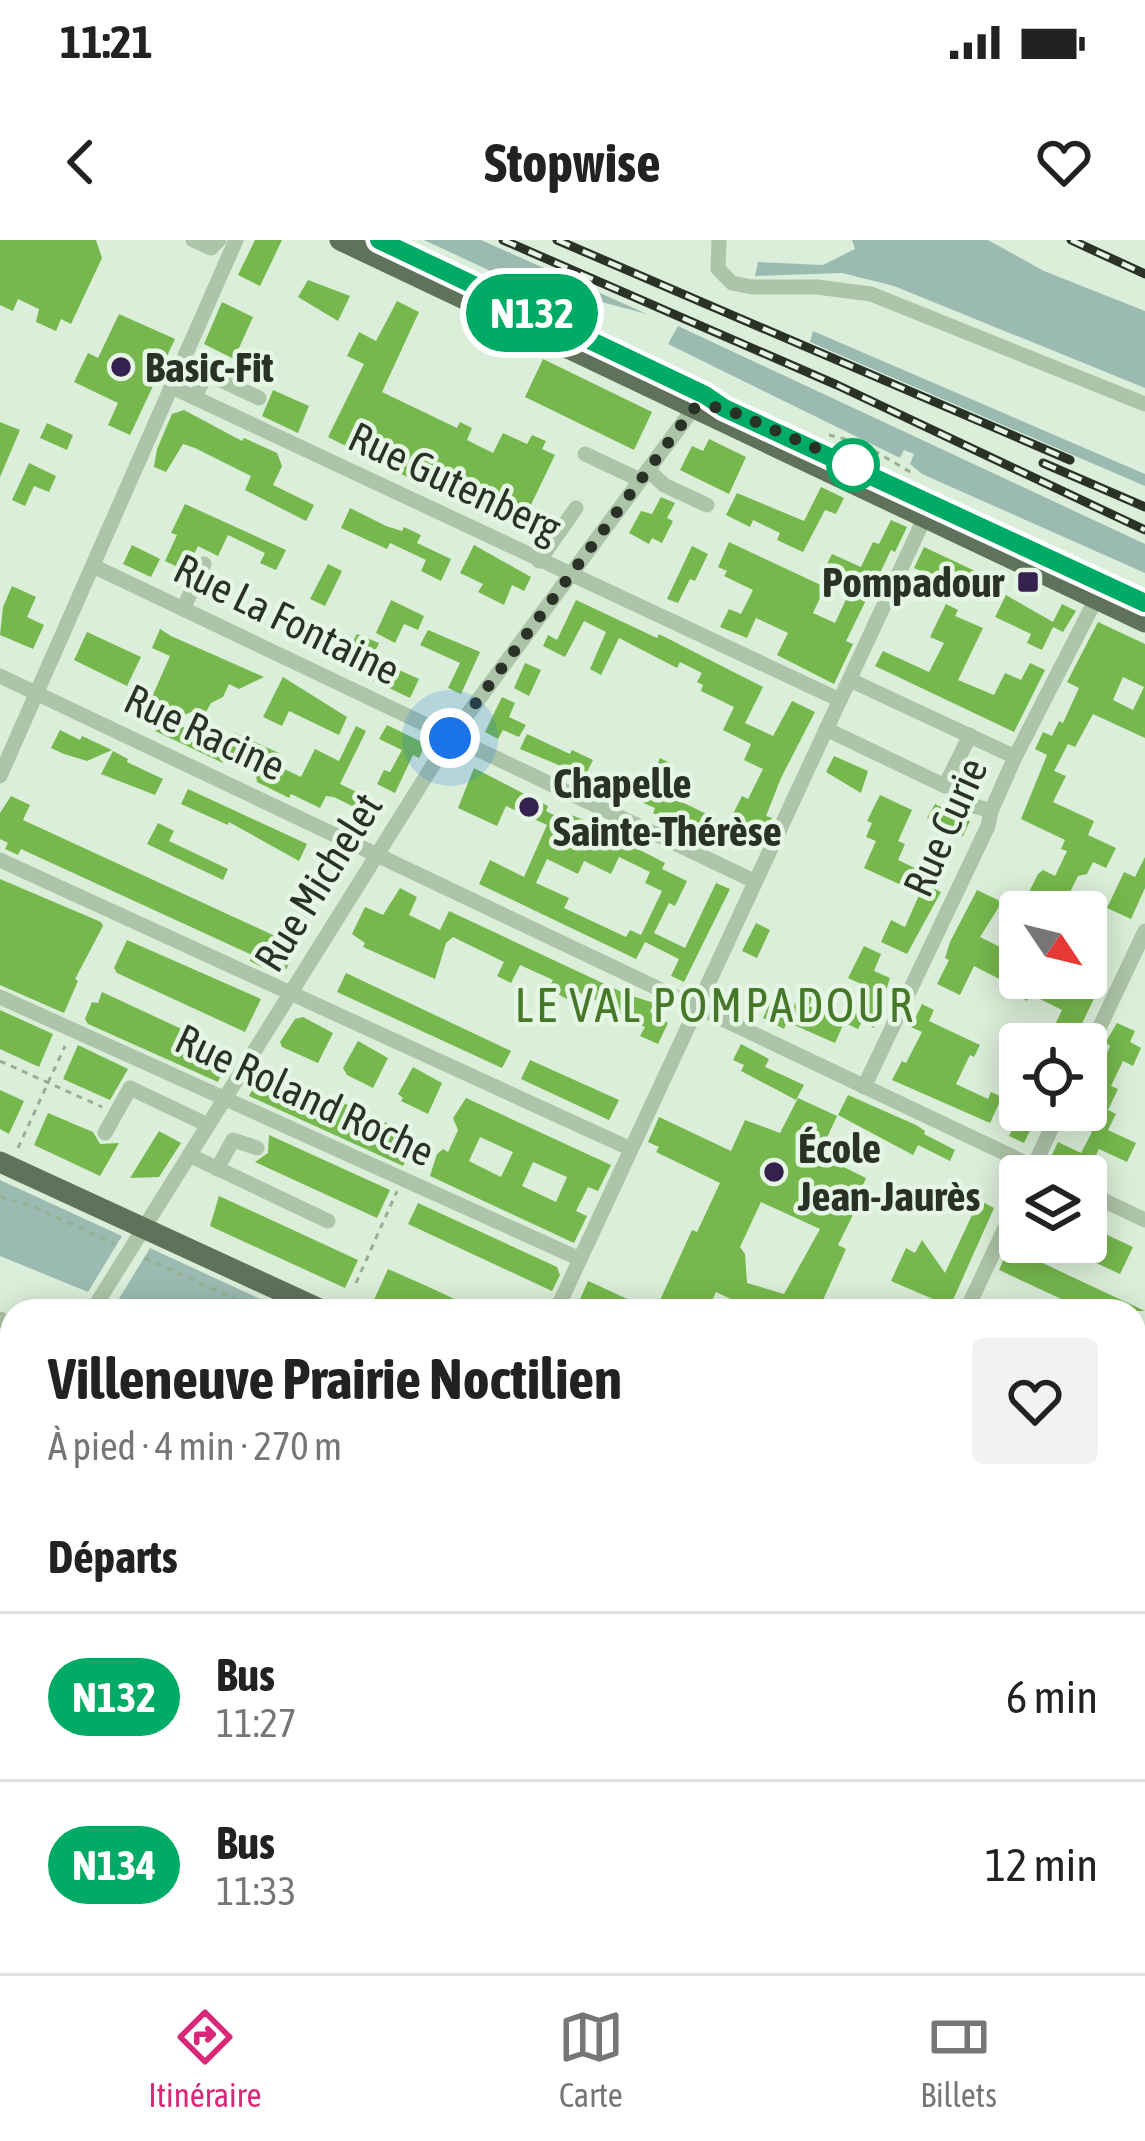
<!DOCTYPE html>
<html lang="fr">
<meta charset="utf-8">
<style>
body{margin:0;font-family:"Asap Condensed",sans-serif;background:#f2f2f2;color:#222;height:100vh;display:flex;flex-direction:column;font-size:45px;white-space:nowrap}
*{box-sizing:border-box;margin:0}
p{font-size:39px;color:#767676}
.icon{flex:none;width:66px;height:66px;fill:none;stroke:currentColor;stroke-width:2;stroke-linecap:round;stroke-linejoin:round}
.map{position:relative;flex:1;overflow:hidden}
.side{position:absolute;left:0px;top:1059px;width:1146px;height:675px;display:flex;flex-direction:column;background:#fff;border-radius:36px 36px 0 0;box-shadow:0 6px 30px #0003}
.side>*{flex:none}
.badge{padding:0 24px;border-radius:39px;font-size:42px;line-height:78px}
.needle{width:78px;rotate:125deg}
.controls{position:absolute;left:999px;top:651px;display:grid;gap:24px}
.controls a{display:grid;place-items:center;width:108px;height:108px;border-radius:12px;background:#fff;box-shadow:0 6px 30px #0003;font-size:60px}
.you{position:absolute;width:60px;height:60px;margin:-30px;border:9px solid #fff;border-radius:50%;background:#1a73e8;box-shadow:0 0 0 18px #1a73e833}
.map>.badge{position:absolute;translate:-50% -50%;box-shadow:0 0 0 6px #fff}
h2{padding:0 48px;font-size:45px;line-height:108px}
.round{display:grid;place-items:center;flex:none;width:126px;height:126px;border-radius:12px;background:#f2f2f2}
.summary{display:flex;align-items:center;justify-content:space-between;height:204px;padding:0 48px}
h1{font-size:57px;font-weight:700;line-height:90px}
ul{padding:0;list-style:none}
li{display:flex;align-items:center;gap:36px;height:168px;padding:0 48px;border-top:3px solid #e0e0e0}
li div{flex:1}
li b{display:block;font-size:45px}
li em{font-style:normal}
li .badge{min-width:132px;font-weight:700;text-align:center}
.status{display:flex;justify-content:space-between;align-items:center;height:84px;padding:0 60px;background:#fff;direction:ltr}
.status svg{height:33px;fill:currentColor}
header{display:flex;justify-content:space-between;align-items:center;height:156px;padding:0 48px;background:#fff;font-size:54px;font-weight:700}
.menu{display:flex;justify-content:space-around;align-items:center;height:168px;border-top:3px solid #e0e0e0;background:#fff;font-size:33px;color:#767676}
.menu a{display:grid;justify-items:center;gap:6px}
.menu .on{color:#db2777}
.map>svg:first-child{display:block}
</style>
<div class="status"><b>11:21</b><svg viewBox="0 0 49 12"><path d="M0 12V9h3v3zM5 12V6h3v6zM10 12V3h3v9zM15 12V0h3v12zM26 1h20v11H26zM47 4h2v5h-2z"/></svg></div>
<header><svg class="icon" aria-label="back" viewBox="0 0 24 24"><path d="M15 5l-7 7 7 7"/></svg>Stopwise<svg class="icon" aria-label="heart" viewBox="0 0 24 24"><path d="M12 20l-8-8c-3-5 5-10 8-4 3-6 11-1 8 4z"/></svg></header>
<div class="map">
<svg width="1145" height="1733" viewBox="0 0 1145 1733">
<rect width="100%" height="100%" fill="#dbeed9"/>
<g fill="#9bbbb2">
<path d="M424 0H481L647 74 598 61 589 77Z"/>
<path d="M852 0H988L1044 31 1145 71V148L894 46 842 33 755 36 758 22 823 25 855 9Z"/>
<path d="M678 86 1145 304V333L922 234 910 224 914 214 904 210 900 218 668 104Z"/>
<path d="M813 91 1145 234V246L810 102Z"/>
<path d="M0 940 122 996 88 1052 0 1016Z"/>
<path d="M150 1008 286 1071H138L117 1062Z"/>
<path d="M1145 1179V1308L1134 1316V1188Z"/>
<path d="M1134 1569 1145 1574V1733H1054L1050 1722H1134Z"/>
</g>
<path fill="#8e7ca8" d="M12 1529V1659L0 1657V1531Z"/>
<g fill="#76b84d" fill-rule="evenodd">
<path d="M0 0H96L102 18 71 84 61 79 56 91 36 82 39 69 18 59 13 71 0 65Z"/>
<path d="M255 0H282L260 46 238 35Z"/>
<path d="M308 40 350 56 338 81 298 57Z"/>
<path d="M397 61 419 72 382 152 457 188 460 182 472 188 467 200 493 213 503 193 527 204 532 195 546 201 542 209 555 215 527 273 514 267 510 275 484 263 479 272 467 266 470 258 446 246 441 254 328 197 364 124 347 116 359 92 376 101Z"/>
<path d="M222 62 253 77 234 119 204 104Z"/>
<path d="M119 74 175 99 130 195 108 185 118 163 74 142 88 113 98 118Z"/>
<path d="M543 119 652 172 634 210 525 157Z"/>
<path d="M273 150 309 166 298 193 262 176Z"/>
<path d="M184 170 242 201 244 198 277 213 282 226 273 245 314 265 306 281 245 250 251 236 195 208 183 204 166 232 154 227 157 209 172 174Z"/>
<path d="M0 182 20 190 0 237Z"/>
<path d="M47 183 73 195 67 210 40 198Z"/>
<path d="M709 199 746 217 729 254 680 230 692 206 703 211Z"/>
<path d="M29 223 56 236 49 252 34 246 25 266 12 260Z"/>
<path d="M821 247 844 258 836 274 825 270 803 312 777 300 780 293 753 280 750 287 726 275 737 253 804 281Z"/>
<path d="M661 257 675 263 667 278 673 281 662 303 652 298 649 304 629 293 641 271 652 274Z"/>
<path d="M185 264 286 310 276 330 260 323 265 313 228 295 218 316 198 306 186 331 165 321 177 295 171 293Z"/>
<path d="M350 268 386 286 402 291 404 287 421 295 417 303 451 319 441 341 421 331 426 320 390 303 387 309 341 288Z"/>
<path d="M891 280 907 287 895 312 891 310 879 335 883 337 878 348 873 346 846 401 853 404 834 444 777 415 788 393 756 378 747 398 720 387 729 369 741 374 753 350 724 336 727 331 718 327 729 302 825 347 813 373 835 383 856 338 827 324 832 314 861 327 873 302 879 304Z"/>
<path d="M132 305 160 319 151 337 123 324Z"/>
<path d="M474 305 531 337 524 351 512 345 504 365 478 352 483 344 460 333Z"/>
<path d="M692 306 708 314 695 341 690 339 678 363 667 359Z"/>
<path d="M924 307 988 337 979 354 956 343 950 354 922 341 926 333 914 328Z"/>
<path d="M328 324 342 331 325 366 310 359Z"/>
<path d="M12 346 36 357 27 377 44 385 33 409 0 395 3 367Z"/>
<path d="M1006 355 1053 382 1062 364 1076 371 1063 392 1053 387 1042 410 1027 403 1031 394 995 377Z"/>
<path d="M391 360 424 376 418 390 404 384 395 403 376 393Z"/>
<path d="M576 360 657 398 659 394 763 447 745 483 773 496 792 461 815 472 781 538 766 576 772 578 762 600 728 584 742 556 748 559 763 529 744 520 751 504 723 490 734 467 701 451 703 445 697 442 702 433 680 422 677 428 619 398 601 435 590 429 606 392 584 381 565 417 543 406 548 395 557 400Z"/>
<path d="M946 364 958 370 955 376 983 388 958 440 994 455 1005 433 1021 440 1030 423 1045 430 1014 492 875 426 883 411 929 432 944 403 930 397Z"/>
<path d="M1098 382 1145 404V498L1093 474 1075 507 1068 504 1054 531 1066 536 1053 562 1094 581 1088 595 1116 608 1106 628 1093 622 1087 634 1078 636 1060 672H1028L1034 660 1027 656 1038 634 1043 630 1055 636 1067 611 1061 609 1065 600 1021 579 1047 515 1035 509 1043 492 1052 496 1059 481 1063 483 1079 448 1067 442ZM1123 437 1144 447 1133 470 1113 460Z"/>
<path d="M160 389 171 396 264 437 239 449 229 444 223 457 211 463 206 472 198 469 164 484 125 465 133 448 152 457 170 416 152 408Z"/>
<path d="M428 390 480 412 461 454 448 448 460 423 420 405Z"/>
<path d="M87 392 141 417 127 446 74 420Z"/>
<path d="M324 394 345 404 348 399 353 401 357 394 379 403 372 418 419 439 410 458 364 436 368 429 317 409Z"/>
<path d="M525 423 541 430 529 456 514 448Z"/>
<path d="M283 437 347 477 339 495 289 471 282 486 263 477Z"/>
<path d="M502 457 515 463 509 477 526 485 519 497 503 490 498 499 485 492Z"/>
<path d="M173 482 213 502 215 496 230 503 235 493 279 513 274 524 301 537 315 509 339 521 356 486 366 491 340 544 365 556 358 569 334 557 326 556 320 568 291 554 289 558 257 542 255 528 228 514 223 523 155 491Z"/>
<path d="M387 485 426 504 419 518 413 515 395 553 377 544 384 530 390 532 402 510 379 499Z"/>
<path d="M60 490 80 500 82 496 112 510 87 521 64 514 51 508Z"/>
<path d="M527 494 570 514 572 510 593 520 585 536 520 509Z"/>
<path d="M113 511 128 519 127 522 163 539 155 555 101 534Z"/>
<path d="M834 516 868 531 861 553 826 532Z"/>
<path d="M660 518 672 524 659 551 717 579 708 597 653 573 655 568 623 554 632 536 648 544Z"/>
<path d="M474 528 548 566 546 571 566 581 569 574 643 604 640 610 665 623 662 629 687 641 675 666 669 663 654 693 685 708 716 643 730 649 684 742 671 736 679 719 645 702 636 719 479 644 490 620 524 637 547 585 506 566 497 586 458 568ZM619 617 650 632 645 643 662 651 641 695 630 690 626 697 564 668 569 658 536 643 547 619 578 634 584 621 611 634Z"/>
<path d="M188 549 307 604 299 621 229 582 228 585 181 564Z"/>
<path d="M880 555 912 570 898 601 905 604 898 620 921 631 912 650 864 628 876 601 866 597 872 583 867 581Z"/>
<path d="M11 556 30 565 23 580 275 696 282 681 304 691 286 730 265 721 262 727 250 721 252 715 21 609 18 615 5 609 8 603 0 599V573Z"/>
<path d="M935 564 970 581 963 596 927 578Z"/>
<path d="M158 583 174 591 169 601 228 629 223 640 147 604Z"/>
<path d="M1145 617V648L1131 679 1107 668 1124 632 1135 637Z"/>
<path d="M0 639 101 682 103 686 75 739 78 741 64 773 0 745Z"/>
<path d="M924 644 941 652 907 714 881 702 891 680 905 687Z"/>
<path d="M400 648 417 657 409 675 440 690 449 671 626 754 654 763 650 772 668 783 658 804 640 796 645 787 617 774 618 771 572 749 567 759 548 749 553 740 520 725 511 743 497 736 504 722 453 697 446 703 435 739 363 707 365 703 352 694 365 667 383 675Z"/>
<path d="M977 650 1002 662 980 697 1020 717V738H1037L1036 741 1057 752 1063 738 1079 745 1086 738 1088 726 1106 734 1072 804H1046L1062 770 1030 754 1027 761 1014 754 1017 748 974 726 960 755 937 744 949 720 945 718 950 702Z"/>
<path d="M756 683 770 690 757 718 742 711Z"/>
<path d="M127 700 261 759 245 792 117 733 114 728Z"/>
<path d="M864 706 881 714 874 731 890 738 874 788 862 782 858 789 843 782 866 746 848 738Z"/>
<path d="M346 733 511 811 502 828 337 752Z"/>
<path d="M804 746 815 751 809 766 844 783 835 803 787 782 784 789 763 778 772 758 793 768Z"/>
<path d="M102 752 231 812 218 842 88 784 85 779 92 762 98 763Z"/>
<path d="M922 764 934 770 929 781 980 805 974 817 970 815 956 844 988 859 991 852 1002 857 990 883 892 840 902 821 906 823 922 792 911 787Z"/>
<path d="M0 770 53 794 39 827 0 809Z"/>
<path d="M303 777 333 793 318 823 282 807 280 802 295 779Z"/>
<path d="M1117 783 1135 791 1130 802 1141 808 1133 826 1123 821 1111 846 1118 849 1108 870 1116 874 1108 890 1136 903 1127 922 1099 909 1086 936 1050 919 1058 902 1081 913 1092 892 1075 883 1081 870H1086V860L1110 806 1105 803Z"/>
<path d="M358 801 388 818 373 848 347 835 343 828Z"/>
<path d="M741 804 769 819 765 827 804 845 796 860 741 831 744 825 733 820Z"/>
<path d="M78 805 128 829 110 860 63 839Z"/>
<path d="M530 820 619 860 609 880 521 839Z"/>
<path d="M413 827 442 843 428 874 401 861 403 858 398 854Z"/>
<path d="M276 832 307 847 305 852 328 862 331 857 362 872 360 877 383 888 385 882 417 898 403 926 249 856 261 833 273 838Z"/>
<path d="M0 850 24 861 9 894 0 889Z"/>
<path d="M848 855 916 885 925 891 924 894 955 910 950 921 918 905 913 915 838 875Z"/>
<path d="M466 858 611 925 598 951 588 947 576 971 587 976 574 1003 430 936 437 914 443 909 448 912 458 890 453 878ZM480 897 513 912 501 937 469 921ZM533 922 567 937 556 962 522 946Z"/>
<path d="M798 858 837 876 819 915 866 938 857 959 860 961 838 1005 846 1009 818 1071H756L716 1052 707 1071H655L692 990 697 992 720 943 656 912 659 907 648 902 659 877 731 911 745 880 780 893ZM761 962 820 989 784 1054 747 1043 745 1014 740 1007Z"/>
<path d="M1022 870H1040L1024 903 1009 896Z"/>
<path d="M48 873 93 892 100 904 119 903 100 936 34 905Z"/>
<path d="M159 891 181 903 159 937 130 938Z"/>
<path d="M269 895 390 950 377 978 255 922 268 913Z"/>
<path d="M219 956 358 1020 345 1048 210 986Z"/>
<path d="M979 960 994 968 948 1071H927L933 1059 891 1041 906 1008 915 1013 922 1000 945 1033Z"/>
<path d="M418 963 557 1027 560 1035 552 1051 408 984Z"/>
<path d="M1086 985 1133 1007 1120 1034 1051 1002H1086Z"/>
<path d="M1009 1007 1068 1035 1145 1071H1087L999 1030Z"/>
<path d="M388 1029 431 1048 480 1071H394L373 1062Z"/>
<path d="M588 1041 595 1044 653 1071H588L577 1066Z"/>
</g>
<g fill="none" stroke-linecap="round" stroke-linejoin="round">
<g stroke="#97b091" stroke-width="3" stroke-dasharray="6 6" stroke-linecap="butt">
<path d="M829 195 861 203 912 233"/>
<path d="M0 821 102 867"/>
<path d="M18 908 65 806"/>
<path d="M0 957 30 965 115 1004"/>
<path d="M145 1018 261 1071"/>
<path d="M356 1043 397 951"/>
<path d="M1134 1499 1145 1504"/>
</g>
<g stroke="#acc4a7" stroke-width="15">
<path d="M193 0 211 8 219 0"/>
<path d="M719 0 718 29 732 43 752 47H817L871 54 1145 164"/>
<path d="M172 147 840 460"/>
<path d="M195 158 206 133 259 158"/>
<path d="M585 214 640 240"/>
<path d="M648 230 664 245 707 265"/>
<path d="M539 321 576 268"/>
<path d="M93 326 754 641"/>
<path d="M183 369 204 324"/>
<path d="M0 436 1053 936"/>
<path d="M850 440 1015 517"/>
<path d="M826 489 945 546 970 495"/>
<path d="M0 536 236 0"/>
<path d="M968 564 991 571"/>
<path d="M0 620 631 909"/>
<path d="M0 757 580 1019"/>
<path d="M1086 816 1145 691"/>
<path d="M864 847 988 586 991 571 1015 517 1096 359"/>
<path d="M105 893 130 848 208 885"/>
<path d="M189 915 328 981"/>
<path d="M217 929 233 900 257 908"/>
<path d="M1031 932 1060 870"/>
<path d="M1086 952 1145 980"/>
<path d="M92 1071 450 498 693 169"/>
<path d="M556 1071 924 279 919 268"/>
<path d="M966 1071 1020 956"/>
<path d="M0 1079 12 1085"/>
<path d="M12 1200 7 1212 12 1228"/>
<path d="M0 1444 12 1451"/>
<path d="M0 1487 12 1492"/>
<path d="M1134 1550 1145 1555"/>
<path d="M912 1722 944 1733"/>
<path d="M1026 1722 1033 1733"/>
<path d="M69 1733 73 1722"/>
<path d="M688 1733 703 1722"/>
</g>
<g stroke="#607259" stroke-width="21">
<path d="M340 0 1145 382"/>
<path d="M379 0 705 155 724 168 1145 363"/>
<path d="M0 922 324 1071"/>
<path d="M1134 1443 1145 1448"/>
</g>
<g stroke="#2a3227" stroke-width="9">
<g id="rail">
<path d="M503 0 837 145 1145 290"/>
<path d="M557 0 1070 220"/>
<path d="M1071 0 1145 34"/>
<path d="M1043 223 1145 267"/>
<path d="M1134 1332 1145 1325"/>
<path d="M606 1733 620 1722"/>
</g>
</g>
<use href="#rail" stroke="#e6f6e5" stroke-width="4.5" stroke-dasharray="14" stroke-linecap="butt"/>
</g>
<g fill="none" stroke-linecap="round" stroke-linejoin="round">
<g stroke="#fff" stroke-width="27">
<path id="line" d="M379 0 705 155 724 168 1145 363"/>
</g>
<use href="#line" stroke="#00ab66" stroke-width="18"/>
<path stroke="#2a3227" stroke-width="12" stroke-dasharray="0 21.6" d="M450 498 693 169 701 166 724 168 861 228 853 225"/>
</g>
<g fill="#35214e" stroke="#e6f6e5" stroke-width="4.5">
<circle cx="121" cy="127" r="12"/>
<rect x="1016" y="330" width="24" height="24" rx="6"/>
<circle cx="529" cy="567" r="12"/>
<circle cx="774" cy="932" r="12"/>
</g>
<circle fill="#fff" stroke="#00ab66" stroke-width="6" cx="853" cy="225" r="24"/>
<g text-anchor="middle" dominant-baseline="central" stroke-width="9" stroke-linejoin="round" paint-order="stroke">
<g font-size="42" font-weight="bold" fill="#2a3227" stroke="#e6f6e5" text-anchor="start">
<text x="145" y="127">Basic-Fit</text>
<text x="1004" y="342" text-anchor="end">Pompadour</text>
<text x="553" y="543">Chapelle<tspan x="553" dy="48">Sainte-Thérèse</tspan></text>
<text x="798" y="908">École<tspan x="798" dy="48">Jean-Jaurès</tspan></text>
</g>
<g font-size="42" fill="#2a3227" stroke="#e6f6e5">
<text transform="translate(455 242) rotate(25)">Rue Gutenberg</text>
<text transform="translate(287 379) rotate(26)">Rue La Fontaine</text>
<text transform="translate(205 492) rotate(25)">Rue Racine</text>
<text transform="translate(945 587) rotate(-66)">Rue Curie</text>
<text transform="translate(318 642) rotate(-58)">Rue Michelet</text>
<text transform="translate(305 855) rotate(25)">Rue Roland Roche</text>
</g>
<g font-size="48" letter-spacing="3" fill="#477829" stroke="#e6f6e5">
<text x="715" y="764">LE VAL POMPADOUR</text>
</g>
</g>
</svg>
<div class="controls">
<a><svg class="needle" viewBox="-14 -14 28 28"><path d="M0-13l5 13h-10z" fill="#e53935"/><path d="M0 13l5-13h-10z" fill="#767676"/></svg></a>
<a><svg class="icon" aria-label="locate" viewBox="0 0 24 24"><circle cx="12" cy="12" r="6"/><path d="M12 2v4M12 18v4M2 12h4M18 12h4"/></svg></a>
<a><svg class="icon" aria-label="layers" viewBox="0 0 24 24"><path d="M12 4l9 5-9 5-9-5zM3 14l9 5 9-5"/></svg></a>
</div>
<div class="you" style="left:450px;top:498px"></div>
<b class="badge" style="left:532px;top:73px;background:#00ab66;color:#fff">N132</b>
<section class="side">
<div class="summary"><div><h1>Villeneuve Prairie Noctilien</h1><p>À pied · 4 min · 270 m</p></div><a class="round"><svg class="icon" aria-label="heart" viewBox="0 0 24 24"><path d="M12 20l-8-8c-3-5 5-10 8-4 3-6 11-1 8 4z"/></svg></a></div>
<h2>Départs</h2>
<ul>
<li><span class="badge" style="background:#00ab66;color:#fff">N132</span><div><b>Bus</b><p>11:27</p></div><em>6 min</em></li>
<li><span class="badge" style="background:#00ab66;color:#fff">N134</span><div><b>Bus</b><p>11:33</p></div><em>12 min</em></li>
</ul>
</section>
</div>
<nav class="menu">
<a class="on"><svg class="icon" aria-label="directions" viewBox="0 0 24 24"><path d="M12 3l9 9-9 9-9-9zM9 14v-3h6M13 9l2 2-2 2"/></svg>Itinéraire</a>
<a><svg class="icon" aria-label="map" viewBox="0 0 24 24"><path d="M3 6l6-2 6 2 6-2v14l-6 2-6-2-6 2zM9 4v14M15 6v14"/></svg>Carte</a>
<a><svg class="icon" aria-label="tickets" viewBox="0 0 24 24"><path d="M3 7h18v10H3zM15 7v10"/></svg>Billets</a>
</nav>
